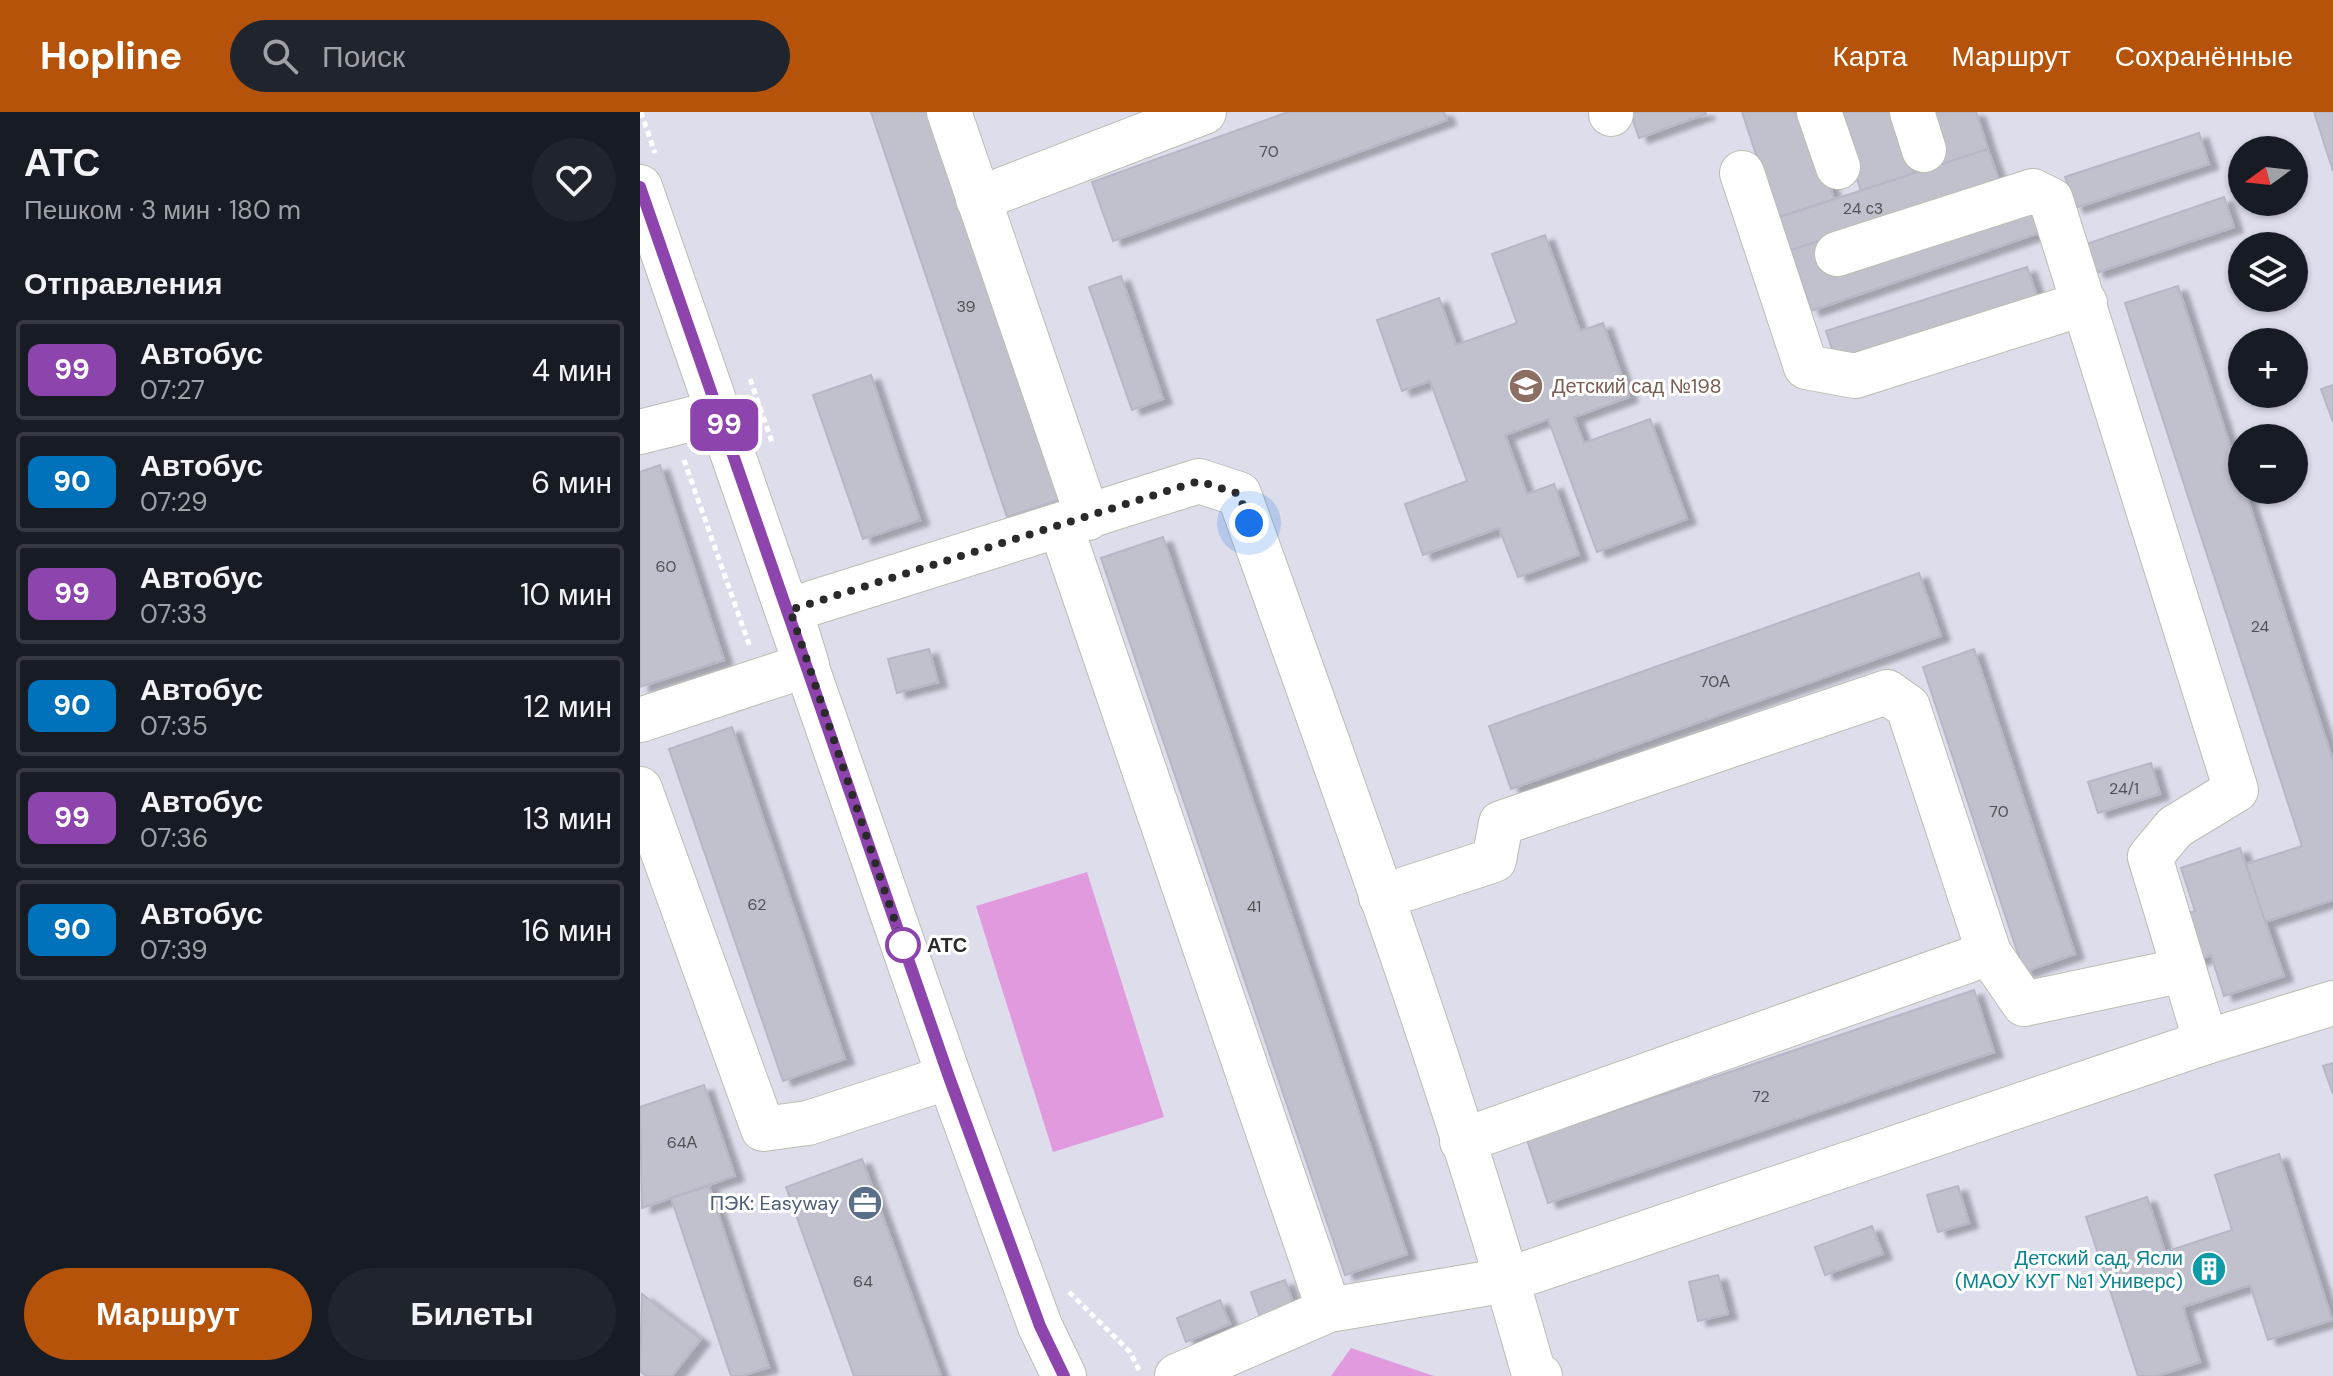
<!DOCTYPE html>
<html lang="ru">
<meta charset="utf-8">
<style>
body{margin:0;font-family:"DM Sans",sans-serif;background:#20242c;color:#f1f3f6;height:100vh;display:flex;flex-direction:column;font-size:30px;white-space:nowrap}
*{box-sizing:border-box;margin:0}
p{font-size:26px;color:#9ea1a6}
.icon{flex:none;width:44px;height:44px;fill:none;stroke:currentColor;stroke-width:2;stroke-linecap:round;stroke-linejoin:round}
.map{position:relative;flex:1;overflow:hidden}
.drawer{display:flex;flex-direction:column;background:#171b24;width:640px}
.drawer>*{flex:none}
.badge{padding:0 16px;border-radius:12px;font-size:28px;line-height:52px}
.needle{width:52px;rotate:255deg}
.tools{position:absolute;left:1588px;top:24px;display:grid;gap:16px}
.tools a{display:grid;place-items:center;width:80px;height:80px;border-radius:50%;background:#171b24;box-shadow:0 2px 6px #0004;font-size:40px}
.you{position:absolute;width:40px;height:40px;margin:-20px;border:6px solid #fff;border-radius:50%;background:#1a73e8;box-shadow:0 0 0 12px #1a73e833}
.map>.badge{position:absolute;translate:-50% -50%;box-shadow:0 0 0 4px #fff}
h2{padding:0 24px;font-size:30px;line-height:72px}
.round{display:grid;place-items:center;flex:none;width:84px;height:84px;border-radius:42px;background:#20242c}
.head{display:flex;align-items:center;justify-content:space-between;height:136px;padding:0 24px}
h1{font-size:38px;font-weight:600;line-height:60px}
.button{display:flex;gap:16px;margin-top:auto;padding:16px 24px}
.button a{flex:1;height:92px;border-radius:48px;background:#b45309;color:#fff;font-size:32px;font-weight:600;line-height:92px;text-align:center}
.button a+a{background:#20242c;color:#f1f3f6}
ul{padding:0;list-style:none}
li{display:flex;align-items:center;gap:24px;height:100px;margin:0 16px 12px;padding:0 8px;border:4px solid #363941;border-radius:8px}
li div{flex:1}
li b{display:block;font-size:30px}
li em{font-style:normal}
li .badge{min-width:88px;font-weight:700;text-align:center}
header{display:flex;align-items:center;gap:48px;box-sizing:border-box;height:112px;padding:0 40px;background:#b45309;color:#fff}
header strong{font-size:38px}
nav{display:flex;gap:44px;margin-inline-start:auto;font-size:28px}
.search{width:560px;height:72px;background:#20242c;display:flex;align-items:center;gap:20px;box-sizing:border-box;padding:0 28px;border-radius:44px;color:#9ea1a6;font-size:30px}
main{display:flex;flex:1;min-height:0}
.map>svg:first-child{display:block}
</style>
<header>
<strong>Hopline</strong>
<div class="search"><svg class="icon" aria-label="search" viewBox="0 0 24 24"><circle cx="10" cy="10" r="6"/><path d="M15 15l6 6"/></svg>Поиск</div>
<nav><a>Карта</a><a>Маршрут</a><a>Сохранённые</a></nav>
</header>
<main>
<section class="drawer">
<div class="head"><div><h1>АТС</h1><p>Пешком · 3 мин · 180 m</p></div><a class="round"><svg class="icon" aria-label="heart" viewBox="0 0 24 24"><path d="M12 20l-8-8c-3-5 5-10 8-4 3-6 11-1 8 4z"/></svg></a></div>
<h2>Отправления</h2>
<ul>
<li><span class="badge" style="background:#8e44ad;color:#fff">99</span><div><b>Автобус</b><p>07:27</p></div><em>4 мин</em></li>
<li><span class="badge" style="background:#0072bc;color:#fff">90</span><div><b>Автобус</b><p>07:29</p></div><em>6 мин</em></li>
<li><span class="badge" style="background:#8e44ad;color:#fff">99</span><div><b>Автобус</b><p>07:33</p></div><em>10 мин</em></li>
<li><span class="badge" style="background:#0072bc;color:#fff">90</span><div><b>Автобус</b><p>07:35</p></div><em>12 мин</em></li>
<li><span class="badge" style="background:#8e44ad;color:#fff">99</span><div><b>Автобус</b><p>07:36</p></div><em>13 мин</em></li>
<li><span class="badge" style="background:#0072bc;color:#fff">90</span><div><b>Автобус</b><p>07:39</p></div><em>16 мин</em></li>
</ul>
<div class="button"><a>Маршрут</a><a>Билеты</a></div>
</section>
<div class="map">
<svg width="1693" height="1264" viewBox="0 0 1693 1264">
<defs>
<filter id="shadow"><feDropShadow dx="9" dy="5" stdDeviation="2" flood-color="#0004"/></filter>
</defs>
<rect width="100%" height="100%" fill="#ddddec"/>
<g fill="#e19ade">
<path d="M447 760 524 1005 413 1040 336 794Z"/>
<path d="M711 1236 794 1264H691Z"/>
</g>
<g fill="#c1c1ce" stroke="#b7b6c7" stroke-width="2" filter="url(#shadow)">
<path d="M231 0H292L419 388 367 405Z"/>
<path d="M648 0H804L807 8 473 129 452 70Z"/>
<path d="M990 0H1065L1066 2 999 26Z"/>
<path d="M1102 0H1165L1194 87 1137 106Z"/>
<path d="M1195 0H1253L1274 62 1221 79Z"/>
<path d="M1284 0H1336L1348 37 1301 53Z"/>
<path d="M1674 0H1693V59Z"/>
<path d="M1559 21 1569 52 1435 96 1425 65Z"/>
<path d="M1348 37 1360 71 1148 139 1137 106Z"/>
<path d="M1584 85 1594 115 1456 161 1446 132Z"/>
<path d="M1395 90 1405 119 1171 199 1151 138 1178 129 1189 160Z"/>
<path d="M905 123 940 219 963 211 989 285 934 305 944 331 1010 307 1047 407 957 440 908 307 865 323 887 382 914 372 939 443 878 465 859 416 783 443 765 392 827 369 790 269 762 279 737 208 799 186 816 233 877 211 852 142Z"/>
<path d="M1387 155 1397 184 1196 249 1186 219Z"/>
<path d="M481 164 523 287 492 298 449 175Z"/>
<path d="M1538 174 1693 649V788L1625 810 1606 752 1662 734 1485 191Z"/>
<path d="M231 263 280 408 223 427 173 283Z"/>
<path d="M1693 273V310L1681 277Z"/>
<path d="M20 353 84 548 0 575V360Z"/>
<path d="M523 425 767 1142 705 1163 461 446Z"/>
<path d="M1279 461 1301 524 871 677 849 614Z"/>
<path d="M289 537 298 570 257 581 248 547Z"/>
<path d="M1334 537 1435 842 1384 860 1283 555Z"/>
<path d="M92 615 205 947 143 969 29 637Z"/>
<path d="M1511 651 1520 682 1458 701 1448 670Z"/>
<path d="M1600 736 1644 864 1584 884 1571 843 1555 849 1540 804 1555 799 1541 756Z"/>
<path d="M1334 878 1354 940 908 1091 887 1028Z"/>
<path d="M1693 951V982L1683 954Z"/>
<path d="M64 973 95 1064 2 1096 0 995Z"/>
<path d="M1639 1042 1692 1208 1628 1228 1610 1173 1543 1195 1560 1250 1517 1264H1498L1446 1105 1507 1085 1525 1140 1592 1118 1575 1063Z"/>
<path d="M222 1047 301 1264H214L146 1075Z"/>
<path d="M69 1074 129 1255 102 1264H91L31 1086Z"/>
<path d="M1318 1074 1329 1111 1298 1120 1287 1083Z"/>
<path d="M1232 1114 1243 1142 1185 1163 1175 1135Z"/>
<path d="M1078 1163 1088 1202 1058 1209 1049 1170Z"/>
<path d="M645 1168 654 1193 620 1205 611 1180Z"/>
<path d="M2 1182 61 1227 32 1264H6L0 1259Z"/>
<path d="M580 1188 590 1212 546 1230 537 1206Z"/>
</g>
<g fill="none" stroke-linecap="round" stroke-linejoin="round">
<g stroke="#bbbeb0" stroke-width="46">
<g id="minor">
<path d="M309 0 448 406"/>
<path d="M971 0V2"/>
<path d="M1179 0 1198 55"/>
<path d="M1272 0 1284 38"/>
<path d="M1102 61 1166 255 1215 264 1445 191"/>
<path d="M0 75 309 965 400 1214 424 1264"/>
<path d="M338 87 564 0"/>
<path d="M1197 142 1393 79 1411 88 1596 678 1535 715 1510 745 1566 930"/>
<path d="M0 320 79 300"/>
<path d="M421 415 689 1198"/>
<path d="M0 608 167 553 150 498 559 369 599 382C702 672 810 962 893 1259L900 1264"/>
<path d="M0 677 123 1017 168 1011 309 965"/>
<path d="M741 785 854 748 861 711 1247 580 1268 595 1349 841 1384 892 1544 858"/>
<path d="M822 1029 1349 841"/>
<path d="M537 1264 689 1198 867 1168 1566 930 1693 891"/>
</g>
</g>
<g stroke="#fff" stroke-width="5" stroke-dasharray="6 4" stroke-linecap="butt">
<path d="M1 0 15 41"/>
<path d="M110 267 133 333"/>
<path d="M44 348 110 535"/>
<path d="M429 1180 490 1240 499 1258"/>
</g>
<use href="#minor" stroke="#fff" stroke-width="44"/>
</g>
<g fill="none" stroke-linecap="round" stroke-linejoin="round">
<g stroke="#fff" stroke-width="18">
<path id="line" d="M0 75 309 965 400 1214 424 1264"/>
</g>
<use href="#line" stroke="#8e44ad" stroke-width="12"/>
<path stroke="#2a2a2a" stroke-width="8" stroke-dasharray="0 14.4" d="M263 833 150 498 559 369 599 382 609 411"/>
</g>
<defs>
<g id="school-disc" transform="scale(1.8)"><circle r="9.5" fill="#8d6e63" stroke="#fff"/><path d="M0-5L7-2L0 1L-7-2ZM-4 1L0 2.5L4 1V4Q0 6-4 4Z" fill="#fff"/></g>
<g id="office-disc" transform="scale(1.8)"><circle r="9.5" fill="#5c6f8a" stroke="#fff"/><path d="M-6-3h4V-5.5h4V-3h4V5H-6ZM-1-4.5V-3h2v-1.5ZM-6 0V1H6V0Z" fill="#fff"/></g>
<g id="building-disc" transform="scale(1.8)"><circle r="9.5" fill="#0f9aa8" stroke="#fff"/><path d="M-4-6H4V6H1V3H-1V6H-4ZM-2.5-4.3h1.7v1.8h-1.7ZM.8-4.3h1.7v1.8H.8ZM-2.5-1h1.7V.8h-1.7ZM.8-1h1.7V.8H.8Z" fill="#fff"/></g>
</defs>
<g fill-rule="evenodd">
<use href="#school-disc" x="886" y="274"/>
<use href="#office-disc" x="225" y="1091"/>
<use href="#building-disc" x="1569" y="1157"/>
</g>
<circle fill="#fff" stroke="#8e44ad" stroke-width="4" cx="263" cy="833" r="16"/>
<g text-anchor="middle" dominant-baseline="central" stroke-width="6" stroke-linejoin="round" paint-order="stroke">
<g font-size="16" fill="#505053">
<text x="629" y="39">70</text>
<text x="1223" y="96">24 с3</text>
<text x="326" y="194">39</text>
<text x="26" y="454">60</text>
<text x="1620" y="514">24</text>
<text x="1075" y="569">70А</text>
<text x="1484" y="676">24/1</text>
<text x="1359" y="699">70</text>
<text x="117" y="792">62</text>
<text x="614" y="794">41</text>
<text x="1121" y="984">72</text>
<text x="42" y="1030">64А</text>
<text x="223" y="1169">64</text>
</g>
<g font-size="20" fill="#785e54" stroke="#fff" text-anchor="start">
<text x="912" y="274">Детский сад №198</text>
</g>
<g font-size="20" font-weight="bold" fill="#2a2a2a" stroke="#fff" text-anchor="start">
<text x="287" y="833">АТС</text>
</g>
<g font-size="20" fill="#4e5e75" stroke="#fff" text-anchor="end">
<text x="199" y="1091">ПЭК: Easyway</text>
</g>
<g font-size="20" fill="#0d838f" stroke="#fff" text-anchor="end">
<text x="1543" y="1146">Детский сад, Ясли<tspan x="1543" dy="23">(МАОУ КУГ №1 Универс)</tspan></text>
</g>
</g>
</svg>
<div class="tools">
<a><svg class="needle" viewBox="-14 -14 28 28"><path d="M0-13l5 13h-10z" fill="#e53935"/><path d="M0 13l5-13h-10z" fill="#9ea1a6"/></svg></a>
<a><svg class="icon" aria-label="layers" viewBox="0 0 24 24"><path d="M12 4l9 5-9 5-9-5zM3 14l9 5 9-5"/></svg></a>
<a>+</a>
<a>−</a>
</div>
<div class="you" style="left:609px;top:411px"></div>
<b class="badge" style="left:84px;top:313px;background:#8e44ad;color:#fff">99</b>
</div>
</main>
